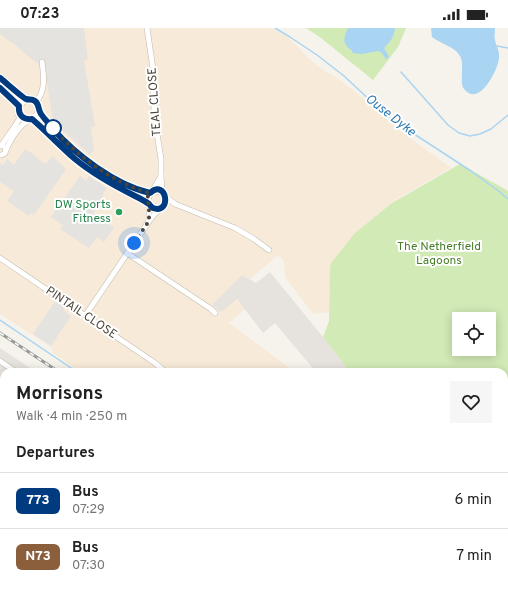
<!DOCTYPE html>
<meta charset="utf-8">
<style>
body{margin:0;font-family:Overpass,sans-serif;background:#f6f6f6;color:#222;height:100vh;display:flex;flex-direction:column;font-size:15px;white-space:nowrap}
*{box-sizing:border-box;margin:0}
p{font-size:13px;color:#767676}
.icon{flex:none;width:22px;height:22px;fill:none;stroke:currentColor;stroke-width:2;stroke-linecap:round;stroke-linejoin:round}
.map{position:relative;flex:1;overflow:hidden}
.panel{position:absolute;left:0px;top:340px;width:508px;height:224px;display:flex;flex-direction:column;background:#fff;border-radius:12px 12px 0 0;box-shadow:0 2px 10px #0003}
.panel>*{flex:none}
.badge{padding:0 8px;border-radius:6px;font-size:14px;line-height:26px}
.tools{position:absolute;left:452px;top:284px;display:grid;gap:8px}
.tools a{display:grid;place-items:center;width:44px;height:44px;border-radius:0px;background:#fff;box-shadow:0 2px 10px #0003;font-size:20px}
.you{position:absolute;width:20px;height:20px;margin:-10px;border:3px solid #fff;border-radius:50%;background:#1a73e8;box-shadow:0 0 0 6px #1a73e833}
.map>.badge{position:absolute;translate:-50% -50%;box-shadow:0 0 0 2px #fff}
h2{padding:0 16px;font-size:15px;line-height:36px}
.round{display:grid;place-items:center;flex:none;width:42px;height:42px;border-radius:0px;background:#f6f6f6}
.summary{display:flex;align-items:center;justify-content:space-between;height:68px;padding:0 16px}
h1{font-size:19px;font-weight:700;line-height:30px}
ul{padding:0;list-style:none}
li{display:flex;align-items:center;gap:12px;height:56px;padding:0 16px;border-top:1px solid #e0e0e0}
li div{flex:1}
li b{display:block;font-size:15px}
li em{font-style:normal}
li .badge{min-width:44px;font-weight:700;text-align:center}
.status{display:flex;justify-content:space-between;align-items:center;height:28px;padding:0 20px;background:#fff;direction:ltr}
.status svg{height:11px;fill:currentColor}
.map>svg:first-child{display:block}
</style>
<div class="status"><b>07:23</b><svg viewBox="0 0 49 12"><path d="M0 12V9h3v3zM5 12V6h3v6zM10 12V3h3v9zM15 12V0h3v12zM26 1h20v11H26zM47 4h2v5h-2z"/></svg></div>
<div class="map">
<svg width="508" height="564" viewBox="0 0 508 564">
<rect width="100%" height="100%" fill="#f6f3ec"/>
<path fill="#f7ead8" d="M0 0H272L286 8 300 21 307 29 319 39 337 50 378 82 391 96 401 101 415 114 449 138 451 140 397 171 362 199 329 262V284L314 286 311 283 285 249 284 233 278 227 250 251 242 247 236 271 245 281 229 295 295 344H159L154 340 149 344H80L53 325 51 319 0 286Z"/>
<g fill="#e6e2dd">
<path d="M270 244 323 309 350 344H316L275 295 263 305 237 271 221 284 212 277 242 247 256 255Z"/>
<path d="M0 320 36 344H4V533L0 530Z"/>
<path d="M46 560H362L367 564H52Z"/>
</g>
<g fill="#d2eab5" fill-rule="evenodd">
<path d="M306 0H406L398 19 373 52 321 10Z"/>
<path d="M460 136 503 160 508 163V564H497L495 560H504V344H350L323 309 329 293 330 239 331 235 355 205 392 175ZM459 291H489V321H459Z"/>
</g>
<g fill="#e5e3e0">
<path d="M0 0H84L88 31 84 32 95 98 91 99 94 122 90 127 53 93 45 41 24 25 19 20 0 6Z"/>
<path d="M25 121 33 126 43 135H47L52 128 66 141 34 187 31 185 29 188 7 173 14 163 0 154V135L3 137 7 131 14 137Z"/>
<path d="M80 148 86 153 89 148 107 160 102 168 104 170 93 185 114 200 104 214 97 209 89 220 60 201 63 197 51 189Z"/>
<path d="M55 273 65 279 64 283 71 288 51 318 33 306Z"/>
</g>
<g fill="#a9d4f2">
<path d="M348 0H395C394 9 391 13 384 20L389 29 386 31 382 25 378 23 362 26 353 25C351 20 348 21 346 17 342 12 346 5 348 0Z"/>
<path d="M431 0H495C495 4 494 8 495 12 496 18 500 24 499 30 498 42 479 80 464 61 459 55 465 37 460 28 454 18 441 16 432 9Z"/>
<path d="M0 530 4 533V560H46L52 564H0Z"/>
</g>
<g fill="none" stroke-linecap="round" stroke-linejoin="round">
<g stroke="#a9d4f2" stroke-width="1.5">
<path d="M275 0 290 9 317 27 344 48 388 89 471 143 500 164 508 171"/>
<path d="M497 18 508 20"/>
<path d="M401 44 448 97 459 105 470 108 480 106 491 101 508 87"/>
<path d="M0 292 77 344"/>
<path d="M398 560 403 564"/>
</g>
<g stroke="#c2bbae" stroke-width="6">
<g id="minor">
<path d="M147 0 153 41 154 87 161 131V148L162 164"/>
<path d="M36 74C46 62 44 48 42 34"/>
<path d="M1 118 15 98 21 88"/>
<path d="M6 122C11 111 18 98 29 92"/>
<path d="M0 127H2L5 125 6 122 5 119"/>
<path d="M152 163 161 148"/>
<path d="M165 168 175 176 235 200 254 211 269 222"/>
<path d="M149 193V177"/>
<path d="M127 225 211 281 215 285"/>
<path d="M0 230 155 335 162 341"/>
<path d="M85 288 149 193 160 180"/>
<path d="M0 333 16 344"/>
<path d="M260 560 264 564"/>
</g>
</g>
<g stroke="#c2bbae" stroke-width="8">
<g id="tertiary">
<path d="M0 50 26 71"/>
<path d="M0 60 19 78"/>
<path d="M39 83 38 87 32 91H24L19 86C17 77 23 68 33 72 39 74 38 80 40 84 42 89 48 94 52 99 76 127 113 156 150 165"/>
<path d="M32 91 76 132 115 158 141 171 155 180H160L164 177 166 171 165 168 161 163 155 162 152 163 148 168 147 172 148 176"/>
</g>
</g>
<use href="#minor" stroke="#fff" stroke-width="5"/>
<use href="#tertiary" stroke="#fff" stroke-width="7"/>
<g stroke="#9a9a9a" stroke-width="3">
<g id="rail">
<path d="M0 305 59 344"/>
<path d="M376 560 382 564"/>
</g>
</g>
<use href="#rail" stroke="#fff" stroke-width="1.5" stroke-dasharray="4.5" stroke-linecap="butt"/>
</g>
<g fill="none" stroke-linecap="round" stroke-linejoin="round">
<g stroke="#fff" stroke-width="9">
<path id="line" d="M0 50C4 53 23 70 26 71 30 72 32 71 35 73 39 76 38 80 40 84 42 89 50 96 53 101 76 127 115 157 150 165 167 150 172 187 153 180 150 178 151 178 149 176 145 173 139 170 135 168 115 158 93 146 75 131 60 118 47 104 32 91 23 92 18 87 19 78L0 60"/>
</g>
<use href="#line" stroke="#003b80" stroke-width="6"/>
<path stroke="#4b4439" stroke-width="4" stroke-dasharray="0 7.2" d="M53 100C76 127 114 156 150 165L148 168 147 172 149 177V193L134 215"/>
</g>
<circle fill="#fff" stroke="#003b80" stroke-width="2" cx="53" cy="100" r="8"/>
<circle fill="#2e9e5b" stroke="#fff" stroke-width="1.5" cx="119" cy="184" r="4"/>
<g text-anchor="middle" dominant-baseline="central" stroke-width="4" stroke-linejoin="round" paint-order="stroke">
<g font-size="12" fill="#4b4439" stroke="#fff">
<text transform="translate(155 74) rotate(-94)">TEAL CLOSE</text>
<text transform="translate(81 285) rotate(34)">PINTAIL CLOSE</text>
</g>
<g font-size="12" fill="#27864d" stroke="#fff" text-anchor="end">
<text x="111" y="177">DW Sports<tspan x="111" dy="14">Fitness</tspan></text>
</g>
<g font-size="12" fill="#4a7f2a" stroke="#fff">
<text x="439" y="219">The Netherfield<tspan x="439" dy="14">Lagoons</tspan></text>
</g>
<g font-size="13" font-style="italic" fill="#2e7ab2" stroke="#fff">
<text transform="translate(390 88) rotate(38)">Ouse Dyke</text>
</g>
</g>
</svg>
<div class="tools">
<a><svg class="icon" aria-label="locate" viewBox="0 0 24 24"><circle cx="12" cy="12" r="6"/><path d="M12 2v4M12 18v4M2 12h4M18 12h4"/></svg></a>
</div>
<div class="you" style="left:134px;top:215px"></div>
<section class="panel">
<div class="summary"><div><h1>Morrisons</h1><p>Walk · 4 min · 250 m</p></div><a class="round"><svg class="icon" aria-label="heart" viewBox="0 0 24 24"><path d="M12 20l-8-8c-3-5 5-10 8-4 3-6 11-1 8 4z"/></svg></a></div>
<h2>Departures</h2>
<ul>
<li><span class="badge" style="background:#003b80;color:#fff">773</span><div><b>Bus</b><p>07:29</p></div><em>6 min</em></li>
<li><span class="badge" style="background:#8b5e3c;color:#fff">N73</span><div><b>Bus</b><p>07:30</p></div><em>7 min</em></li>
</ul>
</section>
</div>
